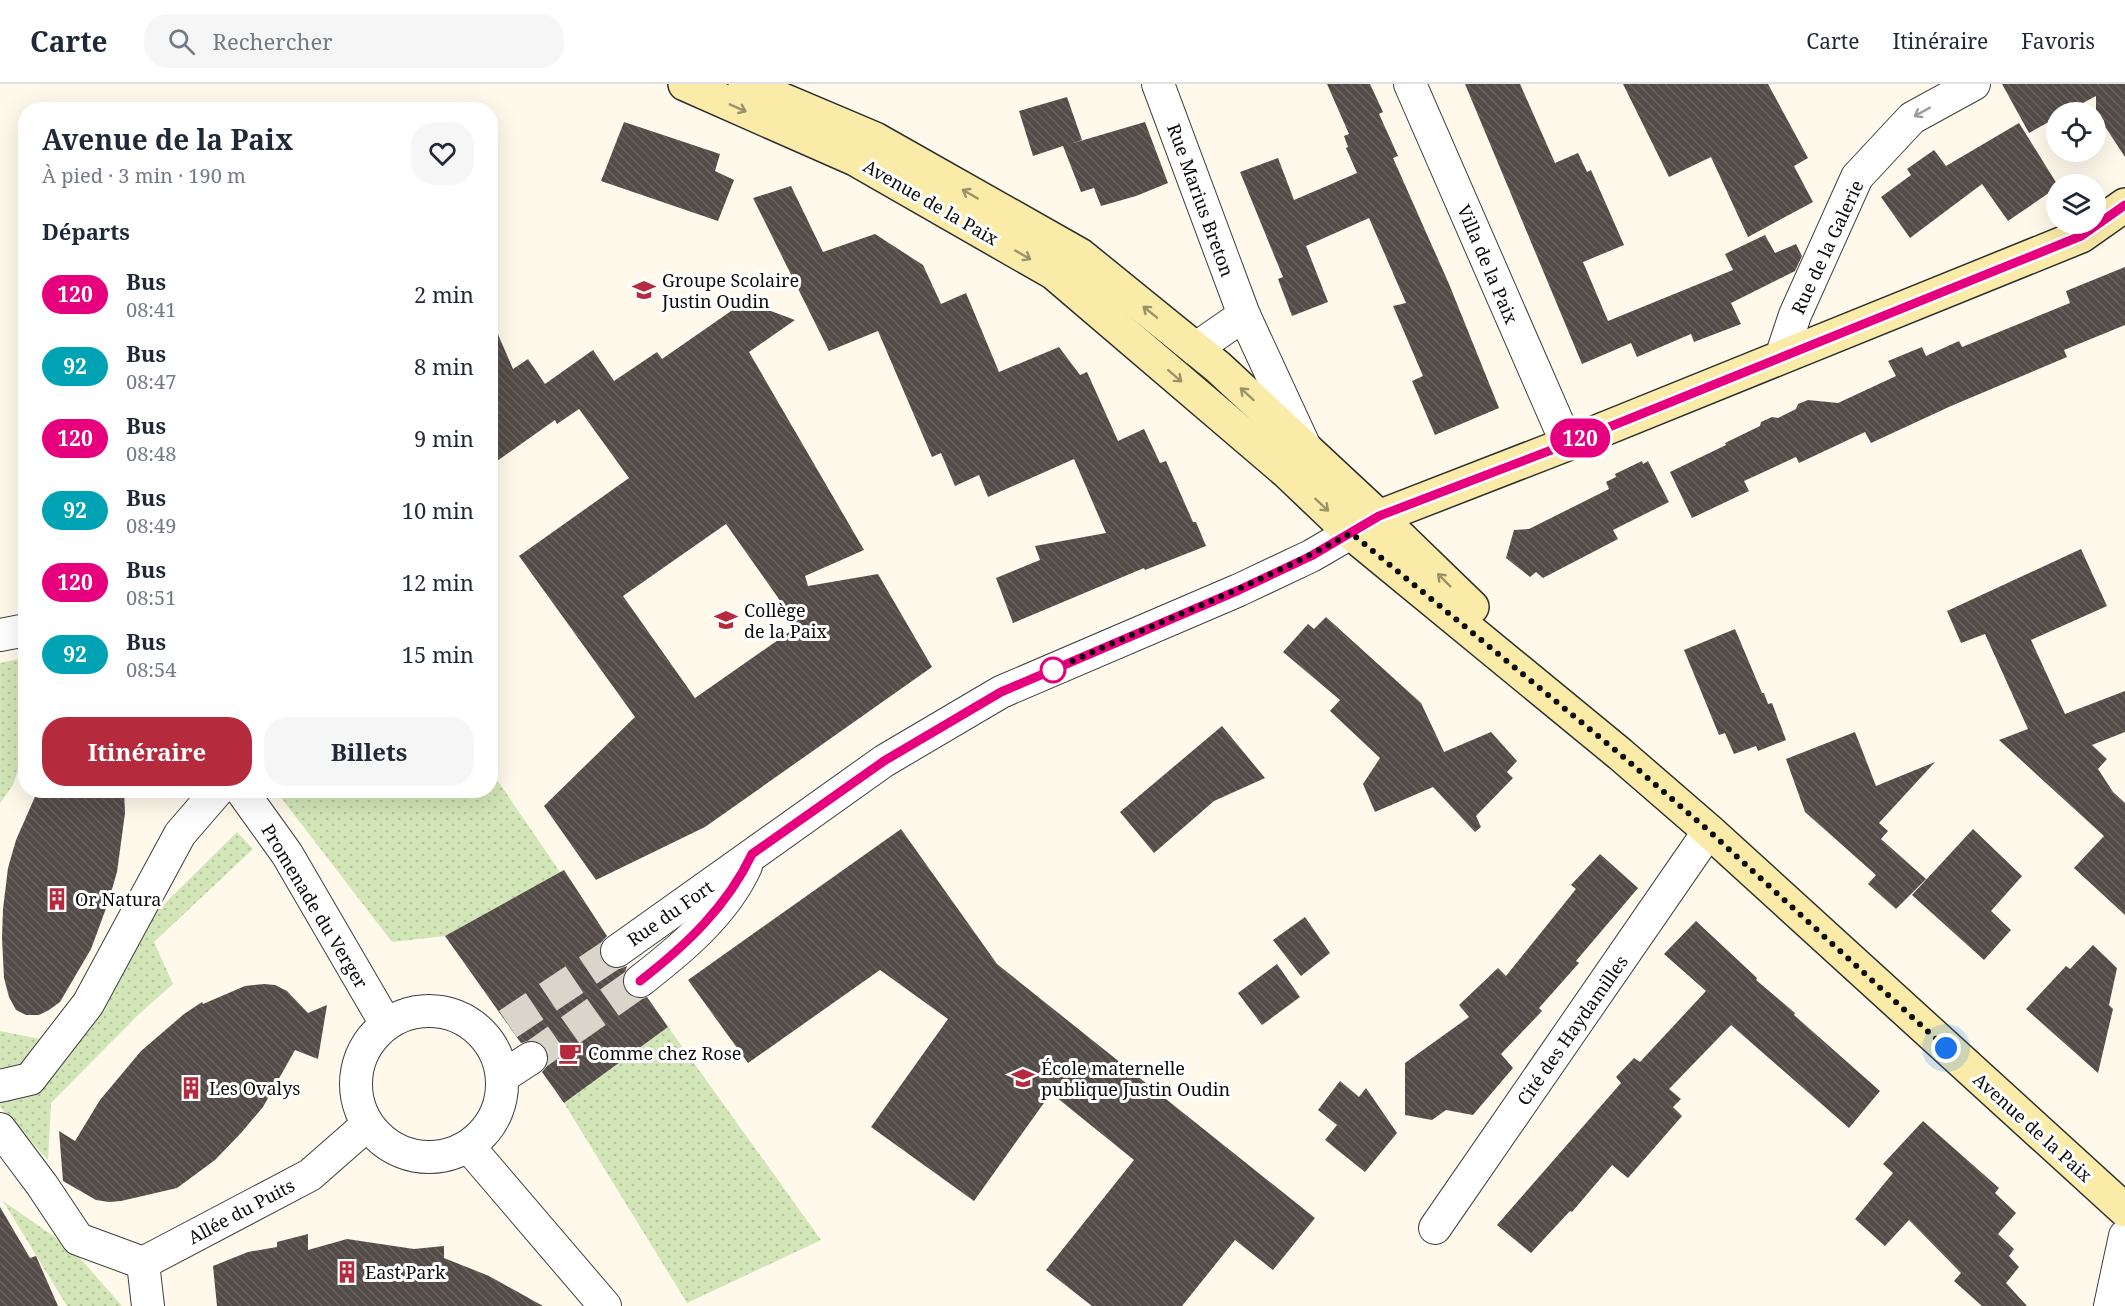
<!DOCTYPE html>
<html lang="fr">
<meta charset="utf-8">
<style>
body{margin:0;font-family:"Noto Serif",serif;background:#f6f6f7;color:#1f2937;height:100vh;display:flex;flex-direction:column;font-size:22px;white-space:nowrap}
*{box-sizing:border-box;margin:0}
p{font-size:20px;color:#747a83}
.icon{flex:none;width:33px;height:33px;fill:none;stroke:currentColor;stroke-width:2;stroke-linecap:round;stroke-linejoin:round}
.map{position:relative;flex:1;overflow:hidden}
.drawer{position:absolute;left:18px;top:18px;width:480px;height:696px;display:flex;flex-direction:column;background:#fff;border-radius:24px;box-shadow:0 6px 24px #0002}
.drawer>*{flex:none}
.badge{padding:0 12px;border-radius:20px;font-size:21px;line-height:39px}
.fabs{position:absolute;left:2046px;top:18px;display:grid;gap:12px}
.fabs a{display:grid;place-items:center;width:60px;height:60px;border-radius:50%;background:#fff;box-shadow:0 6px 24px #0002;font-size:30px}
.you{position:absolute;width:30px;height:30px;margin:-15px;border:4px solid #fff;border-radius:50%;background:#1a73e8;box-shadow:0 0 0 9px #1a73e833}
.map>.badge{position:absolute;translate:-50% -50%;box-shadow:0 0 0 3px #fff}
h2{padding:0 24px;font-size:22px;line-height:54px}
.round{display:grid;place-items:center;flex:none;width:63px;height:63px;border-radius:24px;background:#f6f6f7}
.head{display:flex;align-items:center;justify-content:space-between;height:102px;padding:0 24px}
h1{font-size:28px;font-weight:700;line-height:45px}
.primary-button{display:flex;gap:12px;margin-top:auto;padding:12px 24px}
.primary-button a{flex:1;height:69px;border-radius:24px;background:#b52a3d;color:#fff;font-size:24px;font-weight:700;line-height:69px;text-align:center}
.primary-button a+a{background:#f6f6f7;color:#1f2937}
ul{padding:0;list-style:none}
li{display:flex;align-items:center;gap:18px;height:72px;padding:0 24px}
li div{flex:1}
li b{display:block;font-size:22px}
li em{font-style:normal}
li .badge{min-width:66px;font-weight:700;text-align:center}
header{display:flex;align-items:center;gap:36px;box-sizing:border-box;height:84px;padding:0 30px;background:#fff;border-bottom:2px solid #e0e1e3}
header strong{font-size:28px}
nav{display:flex;gap:33px;margin-inline-start:auto;font-size:21px}
.search{width:420px;height:54px;background:#f6f6f7;display:flex;align-items:center;gap:15px;box-sizing:border-box;padding:0 21px;border-radius:24px;color:#747a83;font-size:22px}
.map>svg:first-child{display:block}
</style>
<header>
<strong>Carte</strong>
<div class="search"><svg class="icon" aria-label="search" viewBox="0 0 24 24"><circle cx="10" cy="10" r="6"/><path d="M15 15l6 6"/></svg>Rechercher</div>
<nav><a>Carte</a><a>Itinéraire</a><a>Favoris</a></nav>
</header>
<div class="map">
<svg width="2125" height="1222" viewBox="0 0 2125 1222">
<defs>
<pattern id="park-dots" width="8" height="8" patternUnits="userSpaceOnUse" patternTransform="scale(1.5)"><rect width="8" height="8" fill="#d3e6b7"/><path d="M2 2h.1M6 6h.1" fill="none" stroke="#b4c49c" stroke-width="1.8" stroke-linecap="round"/></pattern>
<pattern id="building-back-hatch" width="6" height="6" patternUnits="userSpaceOnUse" patternTransform="scale(1.5)"><rect width="6" height="6" fill="#544c48"/><path d="M-1 5l2 2M0 0l6 6M5-1l2 2" fill="none" stroke="#68615e"/></pattern>
</defs>
<rect width="100%" height="100%" fill="#fef9eb"/>
<g fill="url(#park-dots)">
<path d="M25 574V666L13 701 0 719V579Z"/>
<path d="M491 687 560 788 445 852 392 858 276 707 490 706Z"/>
<path d="M237 748 253 765 154 858 173 900 138 931 51 1019 48 1076 0 1023V1009L148 836Z"/>
<path d="M668 943 821 1156 687 1219 564 1019Z"/>
<path d="M0 947 46 956 29 983 0 985Z"/>
<path d="M3 1117 72 1165 122 1222H67Z"/>
</g>
<g fill="url(#building-back-hatch)" fill-rule="evenodd">
<path d="M1327 0H1370L1383 28 1379 30 1398 72 1393 74 1449 200 1499 324 1435 351 1412 297 1423 292 1393 222 1406 219 1369 134 1306 162 1328 218 1292 232 1278 195 1283 193 1240 88 1278 74 1294 116 1357 89 1346 64 1348 63 1344 52 1349 50Z"/>
<path d="M1465 0H1520L1555 79 1578 69 1587 88 1591 86 1624 161 1583 178 1608 237 1733 186 1725 170 1765 151 1775 169 1796 160 1802 172 1795 187 1731 219 1741 240 1694 258 1691 250 1637 273 1631 259 1582 280Z"/>
<path d="M1623 0H1768L1808 74 1794 82 1813 118 1748 153 1711 73 1669 93Z"/>
<path d="M2002 0H2125V73L2106 44 2096 51V12L2066 28H2056V34L2029 49Z"/>
<path d="M1067 13 1082 56 1070 60 1145 38 1168 99 1136 112 1101 122 1094 104 1081 108 1063 62 1033 72 1019 27Z"/>
<path d="M624 38 720 70 715 87 734 96 718 137 601 97Z"/>
<path d="M2019 39 2057 100 2056 104 2008 137 1982 100 1910 154 1881 113 1911 91 1907 85 1934 66 1946 82Z"/>
<path d="M791 102 823 168 875 150 923 181 941 220 966 209 999 288 1059 263 1080 291 1087 288 1118 357 1144 345 1160 379 1166 377 1193 438H1196L1206 462 1145 486 1144 484 1013 539 996 494 1040 476 1035 462 1106 449 1074 375 988 413 979 391 955 402 941 369 932 373 878 247 829 267 753 114Z"/>
<path d="M2125 183V241L2064 266 2067 273 1951 322 1871 359 1865 348 1799 379 1796 373 1744 397 1749 407 1692 434 1670 388 1726 361 1725 359 1760 342 1761 338 1772 333 1778 334 1796 325 1798 320 1808 316 1838 319 1896 292 1888 277 1922 263 1926 272 1959 257 1962 263 2070 219 2066 207Z"/>
<path d="M738 215 795 236 749 268 864 466 805 492 808 502 878 490 932 583 705 743 596 796 544 722 635 633 519 472 629 394 579 325 557 340 555 336 490 382V232L513 285 528 275 545 300 593 266 614 297 657 268 662 275 734 225ZM726 440 798 542 695 614 623 512Z"/>
<path d="M1642 377 1643 380 1648 377 1669 418 1613 446 1618 455 1543 494 1536 488 1530 493 1506 474 1514 446 1529 445 1609 405 1606 398 1616 393 1615 390Z"/>
<path d="M2081 465 2107 522 2031 556 2065 630 2125 607V648L2092 661 2107 675 2098 685 2113 708 2125 719V831L2074 784 2104 752 1999 656 2028 645 1985 550 1961 559 1947 527Z"/>
<path d="M1326 533 1421 619 1444 668 1491 648 1517 677 1507 688 1513 694 1476 732 1481 743 1475 748 1433 703 1375 728 1363 700 1380 674 1330 627 1340 616 1283 568 1308 540 1314 545Z"/>
<path d="M1735 545 1762 609H1764L1768 620 1772 619 1786 656 1758 667 1756 662 1734 670 1725 649 1719 651 1684 566Z"/>
<path d="M1222 642 1265 694 1214 717 1154 769 1120 728Z"/>
<path d="M1855 648 1876 702 1935 678 1879 739 1888 747 1881 755 1926 795 1896 825 1868 800 1876 791 1805 728 1786 675Z"/>
<path d="M38 706H124L125 729 117 788 108 819 91 865 60 918 49 926 39 931H26L16 926 9 913 4 894 2 854 3 825 8 784 16 756Z"/>
<path d="M901 745 997 880 1315 1134 1273 1186 1235 1156 1182 1222H1092L1046 1186 1134 1076 1051 1009 974 1117 871 1043 948 935 880 886 748 979 688 896Z"/>
<path d="M1973 745 2022 792 1991 827 2011 846 1984 876 1912 811Z"/>
<path d="M1600 770 1638 804 1576 877 1579 879 1539 924 1542 927 1501 970 1513 984 1473 1031 1446 1026 1432 1036 1405 1031V979L1469 933 1459 921 1498 884 1506 892 1576 805 1571 801Z"/>
<path d="M564 786 607 852 600 860 599 869 602 877 610 884 619 885 627 882 622 899 626 908 634 914 642 915 647 913 668 943 564 1019 542 988 547 982 549 974 546 964 540 958 531 956 521 959 445 852Z"/>
<path d="M1305 833 1330 869 1301 892 1273 856Z"/>
<path d="M1696 837 1757 894 1756 896 1795 929 1794 931 1880 1007 1849 1044 1731 941 1669 1005 1681 1015 1673 1023 1682 1032 1628 1094 1612 1081 1572 1128 1570 1127 1531 1169 1497 1141 1621 999 1616 993 1634 974 1640 978 1706 907 1664 870Z"/>
<path d="M2093 861 2117 884 2109 921 2113 925 2098 989 2026 925 2066 882 2070 885Z"/>
<path d="M1277 880 1300 913 1262 941 1238 909Z"/>
<path d="M264 900 275 901 287 907 308 929 327 921 318 975 295 966 263 1023 241 1049 215 1076 177 1104 121 1117 109 1118 96 1116 63 1097 59 1047 75 1057 100 1016 141 967 184 930 202 918 203 920 245 902Z"/>
<path d="M1340 997 1359 1013 1366 1004 1397 1049 1365 1088 1325 1056 1337 1041 1318 1026Z"/>
<path d="M1923 1037 1999 1104 1995 1109 2016 1129 1998 1150 2014 1165 2009 1172 2019 1183 2006 1199 2027 1222H1982L1954 1197 1961 1189 1909 1136 1885 1162 1855 1135 1893 1089 1883 1080Z"/>
<path d="M0 1123 30 1174 36 1172 58 1222H0Z"/>
<path d="M308 1150V1166L347 1155 414 1165 444 1162V1174L489 1192 543 1222H217L213 1182 248 1168 277 1163V1158Z"/>
</g>
<g fill="none" stroke-linecap="round" stroke-linejoin="round">
<g stroke="#dad5ca" stroke-width="32" stroke-dasharray="32 16" stroke-linecap="butt">
<path d="M508 940 617 867"/>
<path d="M531 974 640 897"/>
</g>
<g stroke="#3f3f3f" stroke-width="34">
<g id="street">
<path d="M1158 0 1244 231 1305 363"/>
<path d="M1410 0 1567 360"/>
<path d="M1195 265 1244 231"/>
<path d="M1781 273 1795 231 1857 93 1912 34 1974 0"/>
<path d="M0 551 26 546"/>
<path d="M241 706 287 770 386 940"/>
<path d="M617 867 884 677 1001 608 1239 506 1311 472 1373 436"/>
<path d="M640 897C680 866 724 830 746 782"/>
<circle cx="429" cy="1000" r="73"/>
<path d="M502 993 531 974"/>
<path d="M0 1002 30 995 88 920 180 750 218 706"/>
<path d="M0 1045 42 1101 78 1155 143 1179"/>
<path d="M469 1063 605 1222"/>
<path d="M1435 1144 1709 747"/>
<path d="M148 1222 143 1179 310 1091 367 1041"/>
<path d="M2110 1222 2125 1152"/>
</g>
</g>
<g stroke="#2e2e2e" stroke-width="36">
<g id="secondary">
<path d="M685 0 855 75 1054 189 1287 388 1351 449 1620 670 1709 747 2125 1126"/>
<path d="M745 0 875 55 1080 171 1218 283 1379 433 1472 523"/>
<path d="M1379 433 1567 360 2081 152 2125 121"/>
</g>
</g>
<use href="#street" stroke="#fff" stroke-width="32"/>
<use href="#secondary" stroke="#fbeba9" stroke-width="33"/>
</g>
<defs><path id="oneway-shaft" d="M-6 0H5M1.5-3L5.5 0L1.5 3" fill="none" stroke-width="1.6" stroke-linecap="round" stroke-linejoin="round" transform="scale(1.5)"/></defs>
<g stroke="#9b926a">
<use href="#oneway-shaft" transform="translate(738 24) rotate(24)"/>
<use href="#oneway-shaft" transform="translate(970 110) rotate(-150)"/>
<use href="#oneway-shaft" transform="translate(1023 171) rotate(30)"/>
<use href="#oneway-shaft" transform="translate(1150 228) rotate(-141)"/>
<use href="#oneway-shaft" transform="translate(1175 292) rotate(41)"/>
<use href="#oneway-shaft" transform="translate(1247 310) rotate(-138)"/>
<use href="#oneway-shaft" transform="translate(1322 421) rotate(43)"/>
<use href="#oneway-shaft" transform="translate(1444 496) rotate(-135)"/>
</g>
<use stroke="#9e9e9e" href="#oneway-shaft" transform="translate(1922 28) rotate(151)"/>
<g fill="none" stroke-linecap="round" stroke-linejoin="round">
<g stroke="#fff" stroke-width="14">
<path id="line" d="M640 897C685 862 727 823 752 770L884 677 1001 608 1239 506 1311 472 1379 432 1567 360 2081 152 2125 121"/>
</g>
<use href="#line" stroke="#e6007e" stroke-width="9"/>
<path stroke="#0c0c0c" stroke-width="6" stroke-dasharray="0 10.8" d="M1053 586C1152 540 1255 503 1351 449L1620 670 1709 747 1946 964"/>
</g>
<defs>
<g id="school-bare" transform="scale(1.8)"><path d="M0-5L7-2L0 1L-7-2ZM-4 1L0 2.5L4 1V4Q0 6-4 4Z" fill="#b52a3d" stroke="#fff" stroke-width="2.5" paint-order="stroke"/></g>
<g id="building-bare" transform="scale(1.8)"><path d="M-4-6H4V6H1V3H-1V6H-4ZM-2.5-4.3h1.7v1.8h-1.7ZM.8-4.3h1.7v1.8H.8ZM-2.5-1h1.7V.8h-1.7ZM.8-1h1.7V.8H.8Z" fill="#b52a3d" stroke="#fff" stroke-width="2.5" paint-order="stroke"/></g>
<g id="cafe-bare" transform="scale(1.8)"><path d="M-5.5-4.5H6V0H3Q3 3.5 0 3.5H-2.5Q-5.5 3.5-5.5 0ZM3-3.2v2h1.7v-2ZM-6 4.5H4V6H-6Z" fill="#b52a3d" stroke="#fff" stroke-width="2.5" paint-order="stroke"/></g>
</defs>
<g fill-rule="evenodd">
<use href="#school-bare" x="644" y="206"/>
<use href="#school-bare" x="726" y="536"/>
<use href="#building-bare" x="57" y="815"/>
<use href="#cafe-bare" x="570" y="969"/>
<use href="#school-bare" x="1023" y="994"/>
<use href="#building-bare" x="191" y="1004"/>
<use href="#building-bare" x="347" y="1188"/>
</g>
<circle fill="#fff" stroke="#e6007e" stroke-width="3" cx="1053" cy="586" r="12"/>
<g text-anchor="middle" dominant-baseline="central" stroke-width="6" stroke-linejoin="round" paint-order="stroke">
<g font-size="18" fill="#0c0c0c" stroke="#fff">
<text transform="translate(1201 116) rotate(70)">Rue Marius Breton</text>
<text transform="translate(931 118) rotate(30)">Avenue de la Paix</text>
<text transform="translate(1827 163) rotate(-65)">Rue de la Galerie</text>
<text transform="translate(1488 180) rotate(67)">Villa de la Paix</text>
<text transform="translate(315 822) rotate(59)">Promenade du Verger</text>
<text transform="translate(670 829) rotate(-35)">Rue du Fort</text>
<text transform="translate(1572 946) rotate(-55)">Cité des Haydamilles</text>
<text transform="translate(2033 1043) rotate(42)">Avenue de la Paix</text>
<text transform="translate(241 1127) rotate(-28)">Allée du Puits</text>
</g>
<g font-size="18" fill="#0c0c0c" stroke="#fff" text-anchor="start">
<text x="662" y="196">Groupe Scolaire<tspan x="662" dy="21">Justin Oudin</tspan></text>
<text x="744" y="526">Collège<tspan x="744" dy="21">de la Paix</tspan></text>
<text x="75" y="815">Or Natura</text>
<text x="588" y="969">Comme chez Rose</text>
<text x="1041" y="984">École maternelle<tspan x="1041" dy="21">publique Justin Oudin</tspan></text>
<text x="209" y="1004">Les Ovalys</text>
<text x="365" y="1188">East Park</text>
</g>
</g>
</svg>
<div class="fabs">
<a><svg class="icon" aria-label="locate" viewBox="0 0 24 24"><circle cx="12" cy="12" r="6"/><path d="M12 2v4M12 18v4M2 12h4M18 12h4"/></svg></a>
<a><svg class="icon" aria-label="layers" viewBox="0 0 24 24"><path d="M12 4l9 5-9 5-9-5zM3 14l9 5 9-5"/></svg></a>
</div>
<div class="you" style="left:1946px;top:964px"></div>
<b class="badge" style="left:1580px;top:354px;background:#e6007e;color:#fff">120</b>
<section class="drawer">
<div class="head"><div><h1>Avenue de la Paix</h1><p>À pied · 3 min · 190 m</p></div><a class="round"><svg class="icon" aria-label="heart" viewBox="0 0 24 24"><path d="M12 20l-8-8c-3-5 5-10 8-4 3-6 11-1 8 4z"/></svg></a></div>
<h2>Départs</h2>
<ul>
<li><span class="badge" style="background:#e6007e;color:#fff">120</span><div><b>Bus</b><p>08:41</p></div><em>2 min</em></li>
<li><span class="badge" style="background:#00a3b4;color:#fff">92</span><div><b>Bus</b><p>08:47</p></div><em>8 min</em></li>
<li><span class="badge" style="background:#e6007e;color:#fff">120</span><div><b>Bus</b><p>08:48</p></div><em>9 min</em></li>
<li><span class="badge" style="background:#00a3b4;color:#fff">92</span><div><b>Bus</b><p>08:49</p></div><em>10 min</em></li>
<li><span class="badge" style="background:#e6007e;color:#fff">120</span><div><b>Bus</b><p>08:51</p></div><em>12 min</em></li>
<li><span class="badge" style="background:#00a3b4;color:#fff">92</span><div><b>Bus</b><p>08:54</p></div><em>15 min</em></li>
</ul>
<div class="primary-button"><a>Itinéraire</a><a>Billets</a></div>
</section>
</div>
